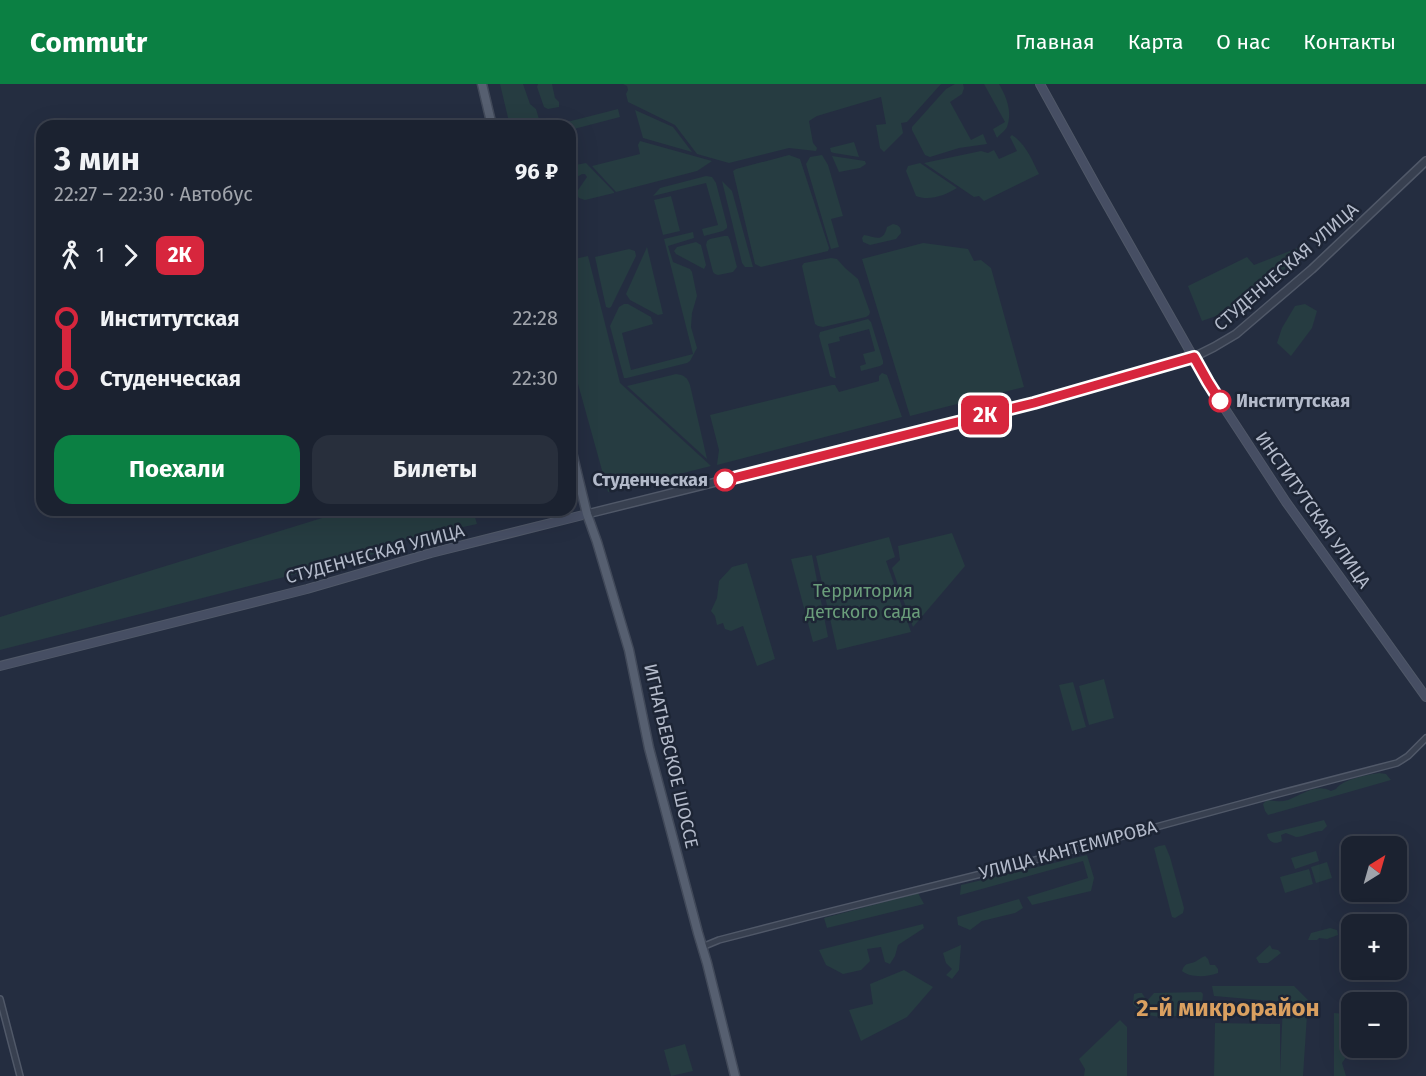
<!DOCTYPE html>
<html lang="ru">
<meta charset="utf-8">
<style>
body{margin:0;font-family:"Fira Sans",sans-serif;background:#282f3c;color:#f1f3f6;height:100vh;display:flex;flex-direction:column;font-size:22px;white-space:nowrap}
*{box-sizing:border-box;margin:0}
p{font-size:20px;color:#a0a4ab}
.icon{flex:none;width:33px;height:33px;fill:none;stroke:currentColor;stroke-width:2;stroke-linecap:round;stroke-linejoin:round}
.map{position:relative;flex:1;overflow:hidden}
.panel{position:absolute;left:36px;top:36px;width:540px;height:396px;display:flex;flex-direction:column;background:#1b2230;border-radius:18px;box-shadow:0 6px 24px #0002,0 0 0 2px #393f4c}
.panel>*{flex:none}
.badge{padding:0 12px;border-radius:9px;font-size:21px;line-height:39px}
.needle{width:39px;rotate:37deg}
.buttons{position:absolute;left:1341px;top:752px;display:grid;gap:12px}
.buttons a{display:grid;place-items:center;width:66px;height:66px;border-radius:12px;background:#1b2230;box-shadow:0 6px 24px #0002,0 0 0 2px #393f4c;font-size:30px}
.map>.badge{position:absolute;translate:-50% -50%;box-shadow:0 0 0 3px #fff}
.legs{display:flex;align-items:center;gap:9px;height:66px;padding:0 18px;font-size:20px}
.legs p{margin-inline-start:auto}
.summary{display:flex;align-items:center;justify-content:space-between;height:102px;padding:0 18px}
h1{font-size:33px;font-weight:700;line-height:45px}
.cta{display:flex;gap:12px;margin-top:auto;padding:12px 18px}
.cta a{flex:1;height:69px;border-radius:18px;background:#0b8043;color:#fff;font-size:24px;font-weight:700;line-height:69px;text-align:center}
.cta a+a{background:#282f3c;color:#f1f3f6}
ul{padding:0 18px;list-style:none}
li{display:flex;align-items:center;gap:21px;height:60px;font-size:22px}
li i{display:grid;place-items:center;width:9px;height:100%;margin:0 8px;background:currentColor}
li i::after{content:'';width:15px;height:15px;margin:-8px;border:4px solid;border-radius:50%;background:#1b2230}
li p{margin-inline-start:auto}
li:first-child i{background:linear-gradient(#0000 50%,currentColor 0)}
li:last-child i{background:linear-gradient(currentColor 50%,#0000 0)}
header{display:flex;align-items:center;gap:36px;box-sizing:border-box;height:84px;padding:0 30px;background:#0b8043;color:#fff}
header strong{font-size:28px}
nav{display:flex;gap:33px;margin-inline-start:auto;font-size:21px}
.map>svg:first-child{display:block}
</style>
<header>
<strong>Commutr</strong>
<nav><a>Главная</a><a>Карта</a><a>О нас</a><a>Контакты</a></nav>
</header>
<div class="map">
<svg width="1426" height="992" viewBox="0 0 1426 992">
<rect width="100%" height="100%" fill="#242d40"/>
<g fill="#263c41">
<path d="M500 0H523L530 20 536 25 541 42H510Z"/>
<path d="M538 0H552L555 14 559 18V23L548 25 544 23 537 3Z"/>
<path d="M623 0H941L907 38 901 39 903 49 884 68 880 64 876 41 886 40 881 13 817 32 809 37 813 59 817 64 816 67 789 64 729 79 697 70 675 41 628 18 626 10 628 6 627 2Z"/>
<path d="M955 0H963L964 4 962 10 950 18 971 56 983 50 987 60 959 64 930 73 925 71 912 46V43L946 5Z"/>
<path d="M984 0H999C1006 12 1013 28 1007 43 1005 47 1000 50 997 54L993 45 1005 38Z"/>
<path d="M618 25 620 33 570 46V42H565L567 38Z"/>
<path d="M635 26 673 43 692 68 643 54Z"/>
<path d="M1012 51C1026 60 1032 76 1039 90L984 117 979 112 974 113 924 79 981 67 988 69 994 66 999 75 1017 67 1010 53Z"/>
<path d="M640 57 712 77 697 87 616 108 592 82 640 70 638 61Z"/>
<path d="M854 58 859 73 834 69 831 68 830 64Z"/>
<path d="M789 71 800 75 829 164 828 167 761 183 755 180 733 87 736 85Z"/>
<path d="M822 71 828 81 843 132 831 135 839 163 831 165 806 80 810 73Z"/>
<path d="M832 72 865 77 866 80 860 84 839 88Z"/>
<path d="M586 79 614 108V109L585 116 579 114 576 109 587 93 585 90H582L570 97V82Z"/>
<path d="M920 79 957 104C944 112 929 117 916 112L906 87 908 82Z"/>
<path d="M706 92 712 93 716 99 727 141V144L723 147 704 152 702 145 718 141 706 99 653 112 660 104Z"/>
<path d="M722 97 732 107 753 183H745L742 179Z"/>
<path d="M671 112 680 147 663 151 654 116Z"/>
<path d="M893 140C899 141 901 143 901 149L896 155 870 161 863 158 862 154 864 151C876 153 883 159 887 143Z"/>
<path d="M693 148 694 154 668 162 673 178 690 185 692 188 697 212 692 229 691 243 697 264 690 277 687 279 627 294H624L610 242 619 223 624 220H628L651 233 653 240 622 249 631 286 693 270 664 155Z"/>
<path d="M724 152H728L730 156 737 183 733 188 718 191 715 190 713 188 706 161 707 157 710 155Z"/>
<path d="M696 158 701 161 706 181 704 185 676 170 674 167 677 163Z"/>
<path d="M923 159 968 165 974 177 981 176 991 184 1024 303 910 332 862 175Z"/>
<path d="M647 163 663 230 658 231 630 216 626 210Z"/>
<path d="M1300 163 1303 170 1233 226 1202 237 1188 202 1247 173 1254 181Z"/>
<path d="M629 165 635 167 636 172 611 223 609 224 606 223 595 173Z"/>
<path d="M588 172 620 299 711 382 608 408 570 271V176Z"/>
<path d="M831 174 837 175 845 184 858 195 870 228 869 231 866 233 823 243 818 242 815 240 802 182 804 179Z"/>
<path d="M1305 220 1317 227 1312 244 1291 272 1277 259 1282 244 1295 222Z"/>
<path d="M868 235 871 238 883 277V280L880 282 861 287 860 282 866 280 863 270 875 267 869 245 839 253 840 257 828 260 836 294H834L830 292 819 252 820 248Z"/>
<path d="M882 289 887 291 902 333 717 381 719 366 710 331 832 301H835L839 308 879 297V292Z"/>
<path d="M676 290C684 291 687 293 690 301L707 375 627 302Z"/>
<path d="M348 426H473L477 440 388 459 390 466 0 566V533Z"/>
<path d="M952 449 965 482 913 543 892 484 900 476 898 462Z"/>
<path d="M889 453 895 473 886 477 911 548 837 566 816 472Z"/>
<path d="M812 471 828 553 813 558 791 475Z"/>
<path d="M747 479 775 575 757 582 743 542 731 547 725 545 723 539 717 541 715 532 711 527 717 514 719 497 732 483Z"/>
<path d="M1104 595 1114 634 1089 641 1079 602Z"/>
<path d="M1073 598 1086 643 1072 647 1059 601Z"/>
<path d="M1379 689 1386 690 1391 696 1268 731 1265 727 1263 720 1267 716C1274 717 1281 718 1288 716 1302 711 1315 699 1331 707L1336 705C1343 695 1367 691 1379 689Z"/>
<path d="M1324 736 1327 742 1322 747C1313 747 1305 753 1296 753 1293 752 1289 750 1286 749L1281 751 1282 757C1275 761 1268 758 1267 750Z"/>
<path d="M1165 761 1170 773 1184 824 1183 829 1175 834 1172 833 1154 764 1159 762Z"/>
<path d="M1316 767 1319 777 1295 785 1291 774Z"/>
<path d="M1087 771 1094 794 1091 807 1032 821 1027 813 1088 794 1083 777 960 811 961 801Z"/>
<path d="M1327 778 1332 794 1316 799 1311 783Z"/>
<path d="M1309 785 1313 800 1285 809 1280 793Z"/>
<path d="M918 809 924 820 827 844 824 834Z"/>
<path d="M1019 815 1023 824 1015 829 982 837 970 846 958 841 957 833Z"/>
<path d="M923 840 924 844 898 861 895 872 890 880 885 878 881 863 867 865 870 877 861 886 843 890 826 881 819 866Z"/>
<path d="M1330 844 1337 846 1338 851 1327 855 1319 854 1317 856H1308L1311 849Z"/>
<path d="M961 861 959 886 952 895 946 891 952 885 946 879 943 869Z"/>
<path d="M1270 861 1272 865 1278 866 1281 869 1268 879H1259L1256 874Z"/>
<path d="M1205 872 1208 875 1210 881H1215L1218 885V889C1208 893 1190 894 1182 887 1186 876 1190 882 1198 876 1200 875 1202 873 1205 872Z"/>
<path d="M904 886 933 903 907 933 861 957 849 926 873 920 870 900Z"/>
<path d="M1212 902H1294L1308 916 1303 992H1214L1215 939 1280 940V990L1283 918 1214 912Z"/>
<path d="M1201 908 1203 910 1202 920 1194 930C1173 932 1148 939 1133 920L1134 910 1138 909H1142L1147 917 1154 909Z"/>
<path d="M1334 929 1347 930 1346 952 1349 969 1342 979 1346 992H1334Z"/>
<path d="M1120 936 1127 943V992H1084L1085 985 1079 975Z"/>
<path d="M685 960 693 987 671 992 664 966Z"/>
</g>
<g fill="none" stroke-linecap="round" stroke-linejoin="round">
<g stroke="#505868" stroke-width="8">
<g id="minor">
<path d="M702 863 719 856 808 833 1013 782 1270 712 1397 679 1408 672 1426 654"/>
<path d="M0 915 20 992"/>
</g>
</g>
<g stroke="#505868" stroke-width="10">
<path id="tertiary" d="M587 430 1034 319 1194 273 1214 263 1236 250 1312 185 1426 77"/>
</g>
<g stroke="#505868" stroke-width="10">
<g id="secondary">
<path d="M1040 0 1098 105 1208 299 1286 418 1426 613"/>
<path d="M0 582 307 505 431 469 587 430"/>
</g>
</g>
<g stroke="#414959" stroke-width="11">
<g id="primary">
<path d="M482 0 492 42"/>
<path d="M570 360 587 430 597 458 629 566 649 664 698 849 707 879 735 992"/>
</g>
</g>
<use href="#minor" stroke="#384050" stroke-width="5"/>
<use href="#tertiary" stroke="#384050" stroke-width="7"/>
<use href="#secondary" stroke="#464e63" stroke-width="8"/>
<use href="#primary" stroke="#565f70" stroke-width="8"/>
</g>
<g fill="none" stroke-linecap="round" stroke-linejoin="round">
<g stroke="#fff" stroke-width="14">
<path id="line-1" d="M725 396 1034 319 1194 273 1208 298 1220 317"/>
</g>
<use href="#line-1" stroke="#d7263d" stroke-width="9"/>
</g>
<g fill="#fff" stroke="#d7263d" stroke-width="3">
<circle cx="1220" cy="317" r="10"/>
<circle cx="725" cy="396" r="10"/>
</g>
<g text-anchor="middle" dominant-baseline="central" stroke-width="5" stroke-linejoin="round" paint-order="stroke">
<g font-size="18" fill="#b4bbcb" stroke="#1d2535">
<text transform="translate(1286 183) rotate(-41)">СТУДЕНЧЕСКАЯ УЛИЦА</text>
<text transform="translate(1313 426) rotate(55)">ИНСТИТУТСКАЯ УЛИЦА</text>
<text transform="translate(375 470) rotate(-15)">СТУДЕНЧЕСКАЯ УЛИЦА</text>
<text transform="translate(671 672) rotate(77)">ИГНАТЬЕВСКОЕ ШОССЕ</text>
<text transform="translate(1068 766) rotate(-15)">УЛИЦА КАНТЕМИРОВА</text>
</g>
<g font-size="18" font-weight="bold" fill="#b4bbcb" stroke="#1d2535" text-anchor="start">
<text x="1236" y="317">Институтская</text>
<text x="708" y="396" text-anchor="end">Студенческая</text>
</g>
<g font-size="18" fill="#6a9d7a" stroke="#1d2535">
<text x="863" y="507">Территория<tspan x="863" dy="21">детского сада</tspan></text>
</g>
<g font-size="24" font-weight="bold" fill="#daa060" stroke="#1d2535">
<text x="1228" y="924">2-й микрорайон</text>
</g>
</g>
</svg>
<div class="buttons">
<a><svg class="needle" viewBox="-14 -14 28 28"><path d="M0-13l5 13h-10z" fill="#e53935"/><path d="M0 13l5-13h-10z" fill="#a0a4ab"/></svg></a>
<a>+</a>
<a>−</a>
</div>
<b class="badge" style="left:985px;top:331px;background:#d7263d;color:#fff">2К</b>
<section class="panel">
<div class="summary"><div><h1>3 мин</h1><p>22:27 – 22:30 · Автобус</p></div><b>96 ₽</b></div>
<div class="legs"><svg class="icon" aria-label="walk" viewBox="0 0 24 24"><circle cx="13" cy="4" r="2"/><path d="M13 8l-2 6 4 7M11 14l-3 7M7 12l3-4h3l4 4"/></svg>1<svg class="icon" aria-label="forward" viewBox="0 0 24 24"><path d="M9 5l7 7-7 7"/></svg><b class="badge" style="background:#d7263d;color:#fff">2К</b></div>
<ul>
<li><i style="color:#d7263d"></i><b>Институтская</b><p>22:28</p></li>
<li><i style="color:#d7263d"></i><b>Студенческая</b><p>22:30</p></li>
</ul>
<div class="cta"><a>Поехали</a><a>Билеты</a></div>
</section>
</div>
